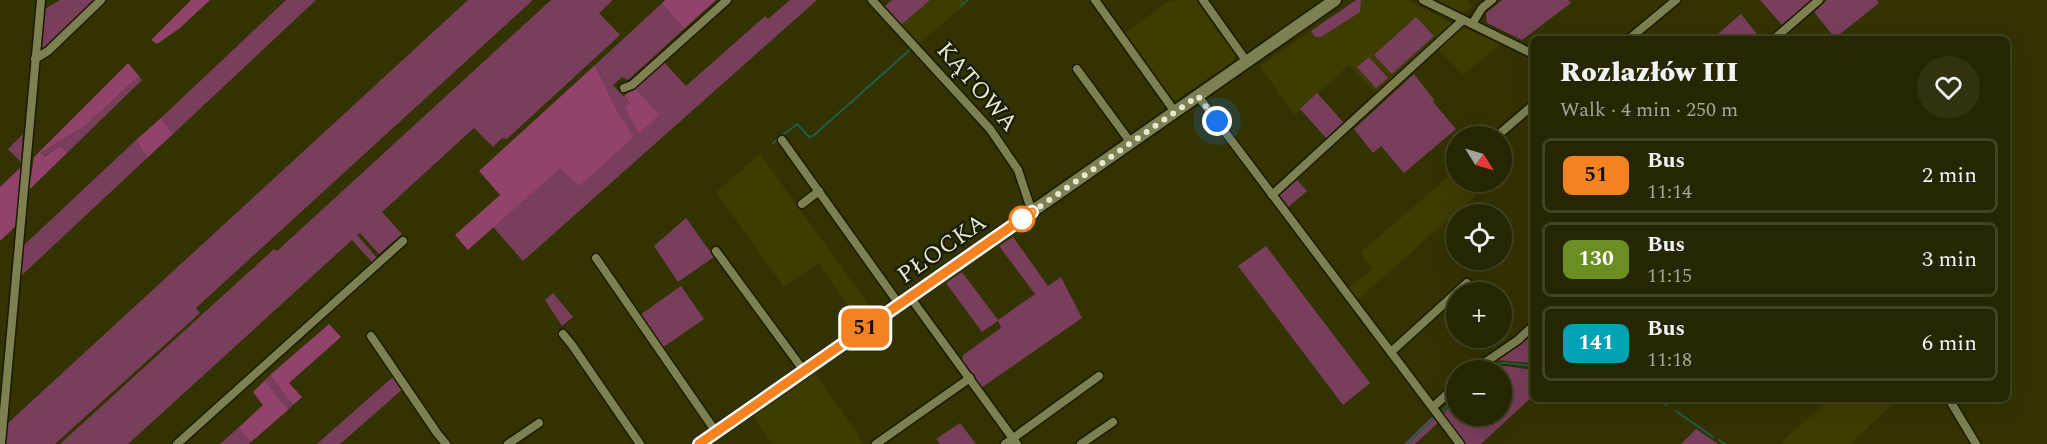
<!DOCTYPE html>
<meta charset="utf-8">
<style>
body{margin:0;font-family:Spectral,serif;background:#323211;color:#f1f3f6;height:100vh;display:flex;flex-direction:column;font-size:22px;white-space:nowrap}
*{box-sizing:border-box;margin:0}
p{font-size:20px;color:#a4a599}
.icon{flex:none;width:33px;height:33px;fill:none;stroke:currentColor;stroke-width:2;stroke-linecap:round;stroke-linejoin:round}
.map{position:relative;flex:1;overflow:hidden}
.drawer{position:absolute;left:1530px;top:36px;width:480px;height:366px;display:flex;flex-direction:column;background:#262602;border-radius:9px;box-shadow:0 6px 24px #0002,0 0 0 2px #424324}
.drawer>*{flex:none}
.badge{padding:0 12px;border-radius:9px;font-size:21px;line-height:39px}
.needle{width:39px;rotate:127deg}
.tools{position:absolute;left:1446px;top:126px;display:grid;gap:12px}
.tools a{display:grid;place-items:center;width:66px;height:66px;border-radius:50%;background:#262602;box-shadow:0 6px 24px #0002,0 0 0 2px #424324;font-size:30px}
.you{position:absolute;width:30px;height:30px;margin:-15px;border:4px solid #fff;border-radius:50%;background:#1a73e8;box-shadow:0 0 0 9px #1a73e833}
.map>.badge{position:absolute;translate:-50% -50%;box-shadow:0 0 0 3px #fff}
.round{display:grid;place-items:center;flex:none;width:63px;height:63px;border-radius:32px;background:#323211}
.summary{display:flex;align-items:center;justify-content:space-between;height:102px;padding:0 30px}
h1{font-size:28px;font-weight:800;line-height:45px}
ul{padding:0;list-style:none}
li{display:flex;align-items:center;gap:18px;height:75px;margin:0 12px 9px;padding:0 18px;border:3px solid #424324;border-radius:9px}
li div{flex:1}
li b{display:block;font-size:22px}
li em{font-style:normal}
li .badge{min-width:66px;font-weight:700;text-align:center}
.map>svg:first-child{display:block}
</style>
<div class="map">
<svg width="2047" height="444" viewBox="0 0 2047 444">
<rect width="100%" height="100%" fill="#333302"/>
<g fill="#3d3d00">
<path d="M930 0H962L966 4 918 44 901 25Z"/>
<path d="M1171 0 1174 2 1176 0H1196L1235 54 1233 61 1176 100 1169 99 1123 34Z"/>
<path d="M1356 0H1407L1453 24 1377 94 1349 65 1294 115 1260 66Z"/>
<path d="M1437 0H1467L1472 8 1463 13Z"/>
<path d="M1463 27 1500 44 1463 75 1438 49Z"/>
<path d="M760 154 873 311 859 321 818 263 784 287 716 192Z"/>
<path d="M1456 170V182H1465L1476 195 1356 301 1347 289 1373 268 1360 253Z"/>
<path d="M815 374 850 423 864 444H772L753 417Z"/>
<path d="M1829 399H1898L1850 444H1780Z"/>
</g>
<g fill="#7a3e5d">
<path d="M60 0H98L47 49H40L43 10Z"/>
<path d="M286 0H316L173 134 161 118Z"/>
<path d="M468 0H533L196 308 200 313 55 444H6L8 423Z"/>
<path d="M551 0H613L599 13 620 35 507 139 502 138 493 147 474 128 382 212 402 234 379 254 360 233 357 235 378 259 373 263 352 240 128 444H60L274 249 277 251Z"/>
<path d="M790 0H817L523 261 493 227 560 167 634 138 619 114 595 65 662 3 684 29 628 80 622 77 613 85 630 103 639 133 634 87 663 61 686 86 765 16 768 19Z"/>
<path d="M892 0H930L901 25 884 7Z"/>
<path d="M1356 0H1361L1360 12 1321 37H1315L1311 31Z"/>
<path d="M1502 0H1568L1571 3 1522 40 1487 23 1486 13Z"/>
<path d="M1760 0H1812L1782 25Z"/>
<path d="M1827 0H1877L1879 3 1835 38 1814 12Z"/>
<path d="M1741 14 1761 39H1712Z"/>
<path d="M1416 17 1434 36 1392 74 1374 55Z"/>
<path d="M1369 57 1388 78 1376 88 1357 67Z"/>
<path d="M1414 74 1434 100 1433 102 1456 129 1404 173 1381 146 1373 153 1354 129Z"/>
<path d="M139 76 142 80 67 153 60 146 43 157 41 153 86 125Z"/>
<path d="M1317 93 1344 123 1327 139 1300 109Z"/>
<path d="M23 134 21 162 8 149Z"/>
<path d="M136 140 147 158 21 276 23 246Z"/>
<path d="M1297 180 1307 191 1286 209 1277 198Z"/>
<path d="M686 218 714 257 678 282 654 246Z"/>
<path d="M1013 237 1048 286 1061 277 1082 318 981 388 962 361 963 355 1001 328 998 321 982 332 946 283 962 272 998 320 1035 294 999 246Z"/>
<path d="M1266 246 1370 383 1343 405 1238 266Z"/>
<path d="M681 286 704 319 662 348 640 315Z"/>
<path d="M553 293 573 317 562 326 545 300Z"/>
<path d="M1533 333V363L1495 360 1519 346Z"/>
<path d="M1505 366 1533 370V396L1481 444H1462L1441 415 1456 400V416H1502V370H1487L1491 367Z"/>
<path d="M270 375 293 405 288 410 265 380Z"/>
<path d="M395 375 404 388 340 444H317Z"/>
<path d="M1434 415 1439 422 1415 444H1404Z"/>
<path d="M960 423 976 444H940L936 439Z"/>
<path d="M238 428 251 442 249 444H220Z"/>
<path d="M1696 429 1718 444H1681Z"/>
</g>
<g fill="#91436b">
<path d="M191 0H210L180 28 157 44 151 40Z"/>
<path d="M665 0H716L684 29 662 3Z"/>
<path d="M128 63 139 76 86 125 41 153 44 157 60 146 67 153 29 190 34 157Z"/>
<path d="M595 65 619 114 634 137 579 186 560 168 468 250 455 235 500 195 479 171Z"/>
<path d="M634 87 659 115 639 133 625 108 630 103 624 96Z"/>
<path d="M161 118 173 134 147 158 136 140Z"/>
<path d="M21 167 17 225 0 241V187Z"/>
<path d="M329 324 341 337 289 383 302 397 293 405 270 375Z"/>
<path d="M265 380 288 410 251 442 238 428 263 405 253 392Z"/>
</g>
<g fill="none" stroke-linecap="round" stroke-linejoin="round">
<g stroke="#215c4a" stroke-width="2">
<path d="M961 5 968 0"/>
<path d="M773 143 797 124 809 137 813 136 913 47"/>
<path d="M1485 370C1497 358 1517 365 1533 366"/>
<path d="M1656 399 1667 405"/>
<path d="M1676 411 1713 437"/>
<path d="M1441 412 1456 397"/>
<path d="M1719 440 1725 444"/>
<path d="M1407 444 1433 419"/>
</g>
<g stroke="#1a1a00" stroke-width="11">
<g id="street">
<path d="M872 0 990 129 1018 170 1032 212"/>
<path d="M1095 0 1175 112"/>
<path d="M1203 0 1247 62"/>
<path d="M1423 0 1533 54"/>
<path d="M1472 24 1482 8 1492 0"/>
<path d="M1629 39 1676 0"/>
<path d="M1774 39 1819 0"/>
<path d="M35 59 48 51 101 0"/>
<path d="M1077 69 1131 143"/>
<path d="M624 88 632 85 727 0"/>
<path d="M1198 96 1460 444"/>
<path d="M1497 136 1533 105"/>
<path d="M782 140 899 304"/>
<path d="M1272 195 1463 20"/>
<path d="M802 204 819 191"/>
<path d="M716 251 804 371"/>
<path d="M596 258 716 432"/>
<path d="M1457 292 1467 283"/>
<path d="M910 297 1017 444"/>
<path d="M563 334 572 345 640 444"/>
<path d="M371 336 437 433 446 444"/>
<path d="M1391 352 1456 293"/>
<path d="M1474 370 1518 340 1533 326"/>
<path d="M1949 399 1976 444"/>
<path d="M1433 407 1456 386"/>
<path d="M1 444 41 0"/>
<path d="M177 444 403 241"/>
<path d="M508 444 539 423"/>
<path d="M876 444 970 378"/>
<path d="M1005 444 1099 376"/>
<path d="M1081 444 1113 422"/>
</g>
</g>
<g stroke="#1a1a00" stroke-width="15">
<path id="secondary" d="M699 444 1335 0"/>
</g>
<use href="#street" stroke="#7e8051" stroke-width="8"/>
<use href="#secondary" stroke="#7e8051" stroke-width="12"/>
</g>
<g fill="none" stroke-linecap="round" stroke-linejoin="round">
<g stroke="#fff" stroke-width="14">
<path id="line" d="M699 444 1032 212"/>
</g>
<use href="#line" stroke="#f58220" stroke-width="9"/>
<path stroke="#e5e7ce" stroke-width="6" stroke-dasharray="0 10.8" d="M1022 219 1018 222 1198 96 1217 121"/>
</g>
<circle fill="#fff" stroke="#f58220" stroke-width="3" cx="1022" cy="219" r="12"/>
<g text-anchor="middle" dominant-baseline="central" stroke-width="4.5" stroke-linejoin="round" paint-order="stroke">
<g font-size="24" fill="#e5e7ce" stroke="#1a1a07">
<text transform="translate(977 87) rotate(49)">KĄTOWA</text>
<text transform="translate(942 249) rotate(-35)">PŁOCKA</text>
</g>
</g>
</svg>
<div class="tools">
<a><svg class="needle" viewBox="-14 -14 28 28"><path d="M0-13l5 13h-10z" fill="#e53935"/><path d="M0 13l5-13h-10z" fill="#a4a599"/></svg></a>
<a><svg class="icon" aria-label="locate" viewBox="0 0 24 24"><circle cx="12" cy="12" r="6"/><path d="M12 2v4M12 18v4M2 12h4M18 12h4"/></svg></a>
<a>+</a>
<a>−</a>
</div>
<div class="you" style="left:1217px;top:121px"></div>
<b class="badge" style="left:865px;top:328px;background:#f58220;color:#111">51</b>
<section class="drawer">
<div class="summary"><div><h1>Rozlazłów III</h1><p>Walk · 4 min · 250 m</p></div><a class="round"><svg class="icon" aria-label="heart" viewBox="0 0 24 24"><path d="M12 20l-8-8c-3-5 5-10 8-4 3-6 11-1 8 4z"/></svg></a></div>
<ul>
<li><span class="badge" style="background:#f58220;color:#111">51</span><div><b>Bus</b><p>11:14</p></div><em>2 min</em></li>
<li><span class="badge" style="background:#6b8e23;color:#fff">130</span><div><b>Bus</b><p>11:15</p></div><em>3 min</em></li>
<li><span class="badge" style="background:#00a3b4;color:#fff">141</span><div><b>Bus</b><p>11:18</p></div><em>6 min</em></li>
</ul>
</section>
</div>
